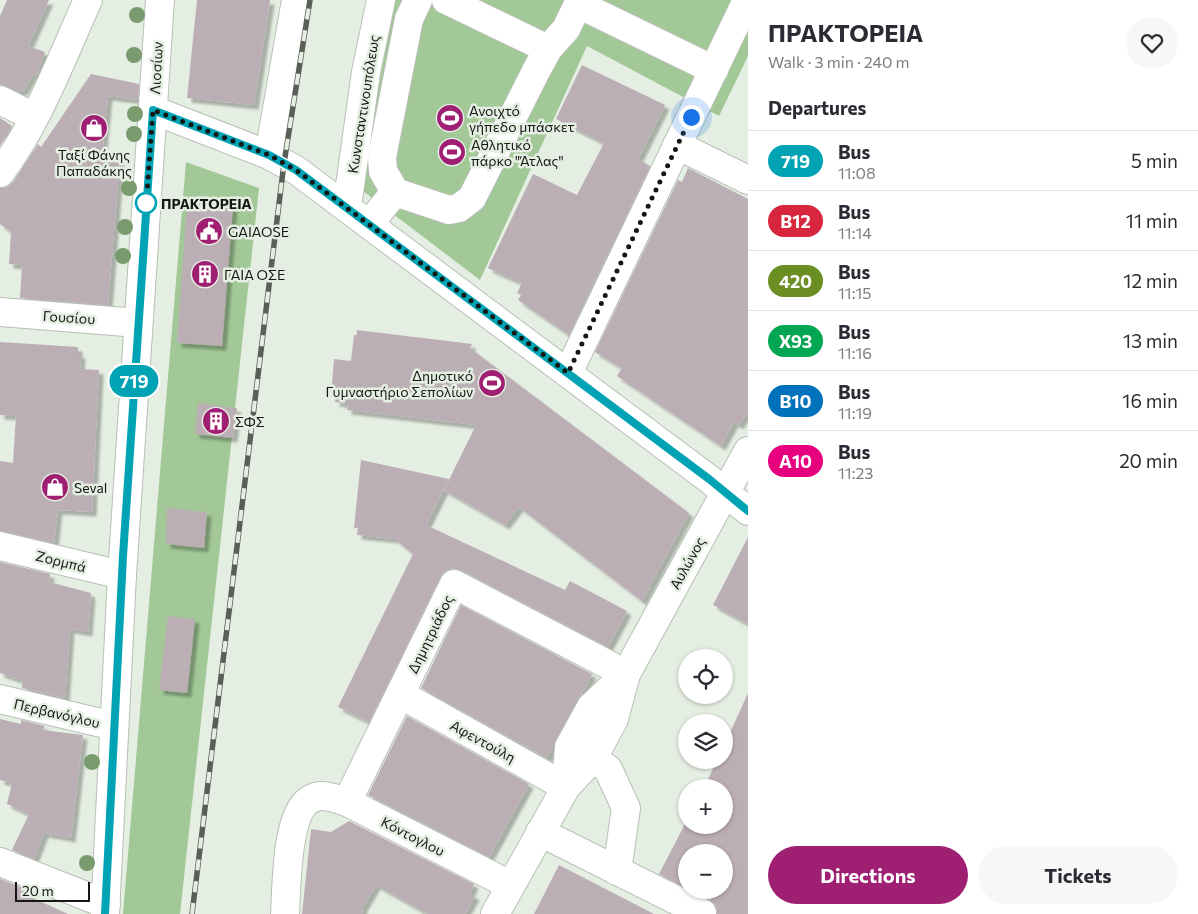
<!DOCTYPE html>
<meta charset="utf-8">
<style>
body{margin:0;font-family:Commissioner,sans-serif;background:#f7f7f7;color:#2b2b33;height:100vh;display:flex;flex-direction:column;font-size:19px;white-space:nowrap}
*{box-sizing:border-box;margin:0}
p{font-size:16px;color:#7c7c81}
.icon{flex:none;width:28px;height:28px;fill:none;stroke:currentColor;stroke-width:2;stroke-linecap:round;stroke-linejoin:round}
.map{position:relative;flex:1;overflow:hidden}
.details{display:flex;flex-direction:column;background:#fff;width:450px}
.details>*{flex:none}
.badge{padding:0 10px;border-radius:16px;font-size:18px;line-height:32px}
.buttons{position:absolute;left:678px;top:649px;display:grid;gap:10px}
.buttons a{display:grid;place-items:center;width:55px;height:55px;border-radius:50%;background:#fff;box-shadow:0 1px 4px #0004;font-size:25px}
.scale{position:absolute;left:15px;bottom:12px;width:75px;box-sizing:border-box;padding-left:5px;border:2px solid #141713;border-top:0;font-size:14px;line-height:18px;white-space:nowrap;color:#141713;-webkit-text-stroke:4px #e5eee2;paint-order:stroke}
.you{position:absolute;width:25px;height:25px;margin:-12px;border:4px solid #fff;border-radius:50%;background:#1a73e8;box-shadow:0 0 0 8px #1a73e833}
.map>.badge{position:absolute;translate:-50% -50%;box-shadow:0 0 0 2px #fff}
h2{padding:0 20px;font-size:19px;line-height:45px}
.round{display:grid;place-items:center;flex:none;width:52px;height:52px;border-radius:26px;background:#f7f7f7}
.summary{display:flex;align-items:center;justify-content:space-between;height:85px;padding:0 20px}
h1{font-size:24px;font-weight:700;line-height:38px}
.button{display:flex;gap:10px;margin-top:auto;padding:10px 20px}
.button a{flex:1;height:58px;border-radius:30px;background:#9f2073;color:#fff;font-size:20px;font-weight:700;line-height:58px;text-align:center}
.button a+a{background:#f7f7f7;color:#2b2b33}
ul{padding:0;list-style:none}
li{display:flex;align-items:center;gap:15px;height:60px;padding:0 20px;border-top:1px solid #e1e1e2}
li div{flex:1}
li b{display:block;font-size:19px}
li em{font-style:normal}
li .badge{min-width:55px;font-weight:700;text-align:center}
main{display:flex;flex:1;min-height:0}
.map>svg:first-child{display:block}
</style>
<main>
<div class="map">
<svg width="748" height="914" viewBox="0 0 748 914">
<defs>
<filter id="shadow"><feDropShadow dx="4.5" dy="4.5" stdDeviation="1" flood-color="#0004"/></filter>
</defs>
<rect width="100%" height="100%" fill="#e5eee2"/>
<g fill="#a2c897">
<path d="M395 0H748V56L719 116 587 46 480 280 359 188Z"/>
<path d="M186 162 259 188 180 914H123Z"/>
</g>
<g fill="#bcaeb5" filter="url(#shadow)">
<path d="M7 0H49L28 46 45 52 36 76 32 75 24 90 18 92 0 85V16Z"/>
<path d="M197 0H270L254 105 187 98Z"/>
<path d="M582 65 665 105 638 159 650 166 569 335 518 300 521 295 517 293 522 283 488 268 533 174 577 195 604 143 556 119Z"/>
<path d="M91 74 139 84 138 100 108 96 102 155 120 158 108 305 20 298 22 265 9 264 11 232 0 224V188L7 187 13 182 38 144 41 147Z"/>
<path d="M0 118 12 126 0 146Z"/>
<path d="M688 168 748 199V411L739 425 734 422 721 446 617 376 622 368 595 352 678 180 682 182Z"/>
<path d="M187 202 233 206 222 346 177 343Z"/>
<path d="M357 330 472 344 470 348 689 513 642 601 519 507 505 525 444 490 476 425 347 410 348 404 335 402 336 396H331L334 359 351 361 354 335H357Z"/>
<path d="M0 342 78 347V354H81L80 369 99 370 92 512 58 510 54 543 0 531V461L13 463 16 416 0 415Z"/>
<path d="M198 403 237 408 233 438 195 434Z"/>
<path d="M361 460 449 479 426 525 565 590 570 581 627 611 608 647 461 570 453 568 445 571 440 577 369 722 338 707 413 554 395 539 357 535 358 528H354Z"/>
<path d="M167 508 207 512 204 548 166 544Z"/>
<path d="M748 537V624L713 605Z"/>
<path d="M0 562 50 574 49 582 91 593 88 632 70 629 65 698 22 688 23 681 0 673Z"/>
<path d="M461 605 592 674 547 758 421 688Z"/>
<path d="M168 616 195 619 187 693 159 690Z"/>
<path d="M748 693V914H717L715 905 710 900 715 890H724V852H686V888L659 874 686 822V825H724V788H704L717 760H724V746Z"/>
<path d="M407 716 529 784 489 857 368 795Z"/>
<path d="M0 719 21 724V720L45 726 42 730 83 735 71 838 44 833 34 859 12 850 29 814 7 804 12 783 0 780Z"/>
<path d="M349 821 474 884 470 893 475 896 465 914H428L376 885 363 907 362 914H302L311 829 331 832Z"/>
<path d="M559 865 654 914H534Z"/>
<path d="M0 879 23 888 22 893 68 914H0Z"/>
</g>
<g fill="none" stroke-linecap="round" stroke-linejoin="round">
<g stroke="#b7c0b5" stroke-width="30">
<g id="minor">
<path d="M446 0 548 49"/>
<path d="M578 4 714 70"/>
<path d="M0 100 34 117"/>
<path d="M677 145 748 180"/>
<path d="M269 155 296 0"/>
<path d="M0 173C37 125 63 55 88 0"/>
<path d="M395 192 383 171 382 157 409 19 418 0"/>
<path d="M347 207 366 72 381 0"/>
<path d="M369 224 395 192 449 210 459 208 472 198 536 71 548 49 566 29 580 0"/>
<path d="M0 312 138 323"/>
<path d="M568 373 747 0"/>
<path d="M0 546 122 575"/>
<path d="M0 699 114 726"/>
<path d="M593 758 608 769 626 808 617 871"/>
<path d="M347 802 454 584 626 674 591 707 569 747 566 787 400 694"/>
<path d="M540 832 702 913"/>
<path d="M0 862 106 904"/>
<path d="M285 914C287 888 285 809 313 798 323 793 337 799 347 802L510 885"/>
<path d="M495 914 566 787 593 758 614 719 626 674 748 451"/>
</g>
</g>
<g stroke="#b7c0b5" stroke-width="30">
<g id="major">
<path d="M153 110 269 155 296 170 709 479 748 511"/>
<path d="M105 914 122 575 160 0"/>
</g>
</g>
<use href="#minor" stroke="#fff" stroke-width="28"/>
<use href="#major" stroke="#fff" stroke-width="28"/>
<g stroke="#595e57" stroke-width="5.5">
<path id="rail" d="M192 914 284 163 310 0"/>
</g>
<use href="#rail" stroke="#e5eee2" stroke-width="4" stroke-dasharray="11" stroke-linecap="butt"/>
</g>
<g fill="#7a9b6d">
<circle cx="137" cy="15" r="8"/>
<circle cx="134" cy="55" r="8"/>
<circle cx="135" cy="114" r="8"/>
<circle cx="134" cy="134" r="8"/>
<circle cx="129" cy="188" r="8"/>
<circle cx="125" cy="227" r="8"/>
<circle cx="123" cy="256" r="8"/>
<circle cx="92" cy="762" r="8"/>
<circle cx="87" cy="863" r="8"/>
</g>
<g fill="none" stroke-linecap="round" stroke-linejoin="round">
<g stroke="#fff" stroke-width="11">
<path id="line" d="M105 914 123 556 153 110 269 155 296 170 709 479 748 511"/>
</g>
<use href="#line" stroke="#00a3b4" stroke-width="8"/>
<path stroke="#141713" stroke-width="5" stroke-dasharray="0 9" d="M146 203V208L153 110 269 155 296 170 568 373 691 117"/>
</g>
<defs>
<g id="stadium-disc" transform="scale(1.4375)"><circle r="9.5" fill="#9f2073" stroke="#e5eee2"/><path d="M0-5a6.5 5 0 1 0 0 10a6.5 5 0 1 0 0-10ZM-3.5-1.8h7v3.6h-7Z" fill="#fff"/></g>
<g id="shop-disc" transform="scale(1.4375)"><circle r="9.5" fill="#9f2073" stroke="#e5eee2"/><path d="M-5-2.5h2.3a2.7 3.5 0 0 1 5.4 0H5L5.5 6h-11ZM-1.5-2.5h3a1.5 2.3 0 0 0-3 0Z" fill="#fff"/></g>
<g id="civic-disc" transform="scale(1.4375)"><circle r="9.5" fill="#9f2073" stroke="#e5eee2"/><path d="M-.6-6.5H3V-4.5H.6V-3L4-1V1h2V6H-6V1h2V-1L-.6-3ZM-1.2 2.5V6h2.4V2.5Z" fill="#fff"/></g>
<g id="building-disc" transform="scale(1.4375)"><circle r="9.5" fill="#9f2073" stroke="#e5eee2"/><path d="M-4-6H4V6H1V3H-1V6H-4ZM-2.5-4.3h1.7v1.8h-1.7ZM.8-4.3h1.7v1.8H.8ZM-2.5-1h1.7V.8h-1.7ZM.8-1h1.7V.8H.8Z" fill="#fff"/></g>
</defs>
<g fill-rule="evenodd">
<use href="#stadium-disc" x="450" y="118"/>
<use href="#shop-disc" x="94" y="128"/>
<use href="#stadium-disc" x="452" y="152"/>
<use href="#civic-disc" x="209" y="231"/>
<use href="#building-disc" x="205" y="274"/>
<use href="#stadium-disc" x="492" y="383"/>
<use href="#building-disc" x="216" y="421"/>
<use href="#shop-disc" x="55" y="487"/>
</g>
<circle fill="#fff" stroke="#00a3b4" stroke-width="2.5" cx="146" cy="203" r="10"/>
<g text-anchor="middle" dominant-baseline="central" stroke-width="5" stroke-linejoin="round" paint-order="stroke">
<g font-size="14" fill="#141713" stroke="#e5eee2">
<text transform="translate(156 68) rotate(-87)">Λιοσίων</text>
<text transform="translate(363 104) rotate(-81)">Κωνσταντινουπόλεως</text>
<text transform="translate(69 317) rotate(4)">Γουσίου</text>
<text transform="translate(61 561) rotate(14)">Ζορμπά</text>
<text transform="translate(687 563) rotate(-61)">Αυλώνος</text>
<text transform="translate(430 634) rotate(-64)">Δημητριάδος</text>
<text transform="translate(57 713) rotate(13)">Περβανόγλου</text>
<text transform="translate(483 741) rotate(29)">Αφεντούλη</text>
<text transform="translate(413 836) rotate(27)">Κόντογλου</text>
</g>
<g font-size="14" fill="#141713" stroke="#e5eee2" text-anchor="start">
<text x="469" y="110">Ανοιχτό<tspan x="469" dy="16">γήπεδο μπάσκετ</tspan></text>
<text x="471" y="144">Αθλητικό<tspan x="471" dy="16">πάρκο "Άτλας"</tspan></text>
<text x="94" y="154" text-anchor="middle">Ταξί Φάνης<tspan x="94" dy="16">Παπαδάκης</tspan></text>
<text x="228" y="231">GAIAOSE</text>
<text x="224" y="274">ΓΑΙΑ ΟΣΕ</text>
<text x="473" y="375" text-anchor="end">Δημοτικό<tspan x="473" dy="16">Γυμναστήριο Σεπολίων</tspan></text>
<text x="235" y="421">ΣΦΣ</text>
<text x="74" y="487">Seval</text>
</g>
<g font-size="14" font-weight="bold" fill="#141713" stroke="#e5eee2" text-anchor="start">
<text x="161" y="203">ΠΡΑΚΤΟΡΕΙΑ</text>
</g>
</g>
</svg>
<div class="buttons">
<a><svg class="icon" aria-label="locate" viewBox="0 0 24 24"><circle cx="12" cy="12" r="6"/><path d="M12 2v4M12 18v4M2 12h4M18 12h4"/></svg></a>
<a><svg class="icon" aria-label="layers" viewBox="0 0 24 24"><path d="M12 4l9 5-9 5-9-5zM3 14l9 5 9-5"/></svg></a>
<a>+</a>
<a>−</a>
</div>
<div class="scale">20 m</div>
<div class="you" style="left:691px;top:117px"></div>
<b class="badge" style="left:134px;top:381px;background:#00a3b4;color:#fff">719</b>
</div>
<section class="details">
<div class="summary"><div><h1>ΠΡΑΚΤΟΡΕΙΑ</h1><p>Walk · 3 min · 240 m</p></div><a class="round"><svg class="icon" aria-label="heart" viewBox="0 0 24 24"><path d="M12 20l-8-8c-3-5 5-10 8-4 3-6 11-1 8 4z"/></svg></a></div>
<h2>Departures</h2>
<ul>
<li><span class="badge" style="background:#00a3b4;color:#fff">719</span><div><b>Bus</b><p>11:08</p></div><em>5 min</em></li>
<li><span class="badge" style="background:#d7263d;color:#fff">Β12</span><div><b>Bus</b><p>11:14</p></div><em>11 min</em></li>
<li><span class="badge" style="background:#6b8e23;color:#fff">420</span><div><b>Bus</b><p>11:15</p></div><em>12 min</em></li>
<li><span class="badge" style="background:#00a651;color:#fff">X93</span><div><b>Bus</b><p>11:16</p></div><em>13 min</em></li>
<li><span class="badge" style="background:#0072bc;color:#fff">Β10</span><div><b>Bus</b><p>11:19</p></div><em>16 min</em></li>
<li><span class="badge" style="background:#e6007e;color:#fff">Α10</span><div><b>Bus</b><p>11:23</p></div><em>20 min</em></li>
</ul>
<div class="button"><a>Directions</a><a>Tickets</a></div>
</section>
</main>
